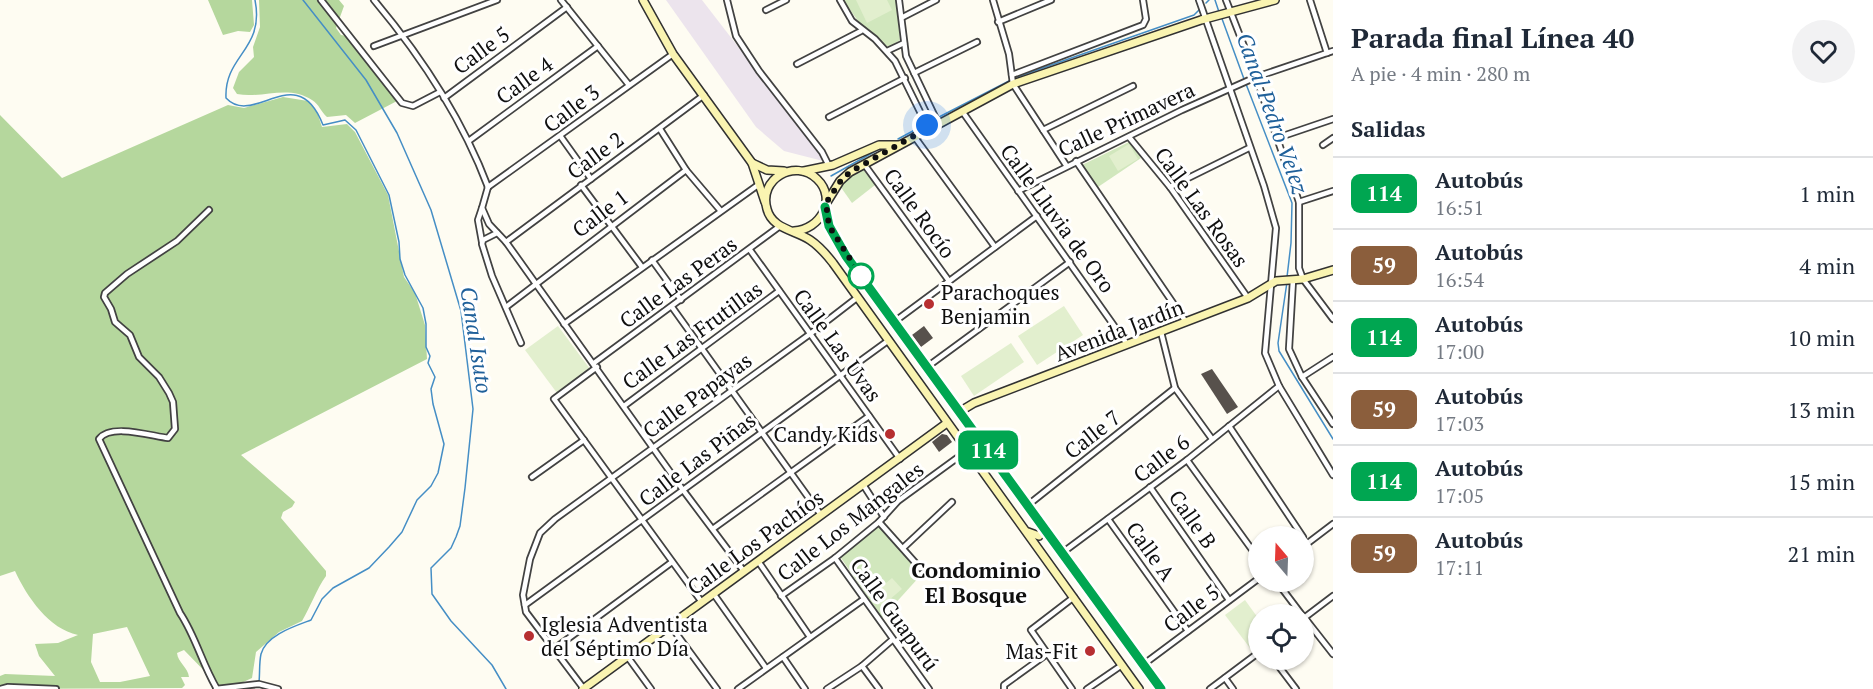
<!DOCTYPE html>
<html lang="es">
<meta charset="utf-8">
<style>
body{margin:0;font-family:"PT Serif",serif;background:#f2f2f3;color:#1f2937;height:100vh;display:flex;flex-direction:column;font-size:22px;white-space:nowrap}
*{box-sizing:border-box;margin:0}
p{font-size:20px;color:#747a83}
.icon{flex:none;width:33px;height:33px;fill:none;stroke:currentColor;stroke-width:2;stroke-linecap:round;stroke-linejoin:round}
.map{position:relative;flex:1;overflow:hidden}
.details{display:flex;flex-direction:column;background:#fff;width:540px}
.details>*{flex:none}
.badge{padding:0 12px;border-radius:9px;font-size:21px;line-height:39px}
.needle{width:39px;rotate:341deg}
.tools{position:absolute;left:1248px;top:526px;display:grid;gap:12px}
.tools a{display:grid;place-items:center;width:66px;height:66px;border-radius:50%;background:#fff;box-shadow:0 2px 4px #0004;font-size:30px}
.you{position:absolute;width:30px;height:30px;margin:-15px;border:4px solid #fff;border-radius:50%;background:#1a73e8;box-shadow:0 0 0 9px #1a73e833}
.map>.badge{position:absolute;translate:-50% -50%;box-shadow:0 0 0 3px #fff}
h2{padding:0 18px;font-size:22px;line-height:54px}
.round{display:grid;place-items:center;flex:none;width:63px;height:63px;border-radius:32px;background:#f2f2f3}
.overview{display:flex;align-items:center;justify-content:space-between;height:102px;padding:0 18px}
h1{font-size:28px;font-weight:700;line-height:45px}
ul{padding:0;list-style:none}
li{display:flex;align-items:center;gap:18px;height:72px;padding:0 18px;border-top:2px solid #e0e1e3}
li div{flex:1}
li b{display:block;font-size:22px}
li em{font-style:normal}
li .badge{min-width:66px;font-weight:700;text-align:center}
main{display:flex;flex:1;min-height:0}
.map>svg:first-child{display:block}
</style>
<main>
<div class="map">
<svg width="1333" height="689" viewBox="0 0 1333 689">
<rect width="100%" height="100%" fill="#fefcf2"/>
<path fill="#ece4ed" d="M666 0H702L827 162 784 151 756 127Z"/>
<g fill="#d1e7bd">
<path d="M843 0H896L900 40 889 47 885 45 863 28Z"/>
<path d="M1129 142 1141 158 1098 187 1082 165Z"/>
<path d="M862 168 875 185 852 203 840 186Z"/>
<path d="M877 527H882L921 575 882 618 841 558V555Z"/>
</g>
<g fill="#b5d79d" fill-rule="evenodd">
<path d="M208 0H252L254 25 250 32 238 31 223 35Z"/>
<path d="M259 0H339L344 6 336 28 341 35 353 37 359 42 397 101 355 123 346 115 327 117C321 112 319 104 312 100 288 84 262 99 237 94L233 88 239 72 254 57 253 47 260 27Z"/>
<path d="M283 97 308 101 317 112 322 127 347 124 355 132 388 195 404 277 415 293 425 325 427 359 241 455 295 502 292 507 283 512 281 518 326 571V576C316 590 311 606 302 621L279 632 256 652 252 678 241 683 219 686 184 650 177 653C178 663 188 667 189 677H181L185 685 182 688 0 689V676L5 674 55 676 39 656 35 644 58 643 78 635C49 629 27 597 15 571L0 576V115L62 178 228 105 244 108ZM127 627 150 676 120 682H100L91 662 93 634Z"/>
</g>
<g fill="#e2efce">
<path d="M856 0H887L892 10 867 23Z"/>
<path d="M1129 144 1138 159 1118 171 1109 156Z"/>
<path d="M1064 306 1083 335 1037 365 1018 336Z"/>
<path d="M558 326 590 369 557 393 525 350Z"/>
<path d="M1011 343 1024 362 974 396 961 376Z"/>
<path d="M892 578 902 589 882 606 872 595Z"/>
<path d="M1245 600 1258 618V647L1253 652 1225 615Z"/>
</g>
<g fill="none" stroke-linecap="round" stroke-linejoin="round">
<g stroke="#458ec5" stroke-width="1.5">
<path d="M255 0C265 50 224 55 226 98 254 128 297 58 323 125L345 120 356 130 389 195 399 242 400 259 405 275 423 308 426 324V347L430 356 428 363 435 377 431 389 433 404 444 444 438 473 431 486 417 500 402 532 389 547 369 568 333 588 322 599 311 620C295 626 266 635 261 654 259 663 260 673 259 682"/>
<path d="M303 0 366 80 397 133 431 210 461 311 473 409 465 488 460 526 456 537 451 548 431 568 432 594 451 621 492 665 506 689"/>
<path d="M1215 0 1219 12"/>
<path d="M1206 3 1209 0"/>
<path d="M1221 16 1244 79"/>
<path d="M1017 77 1194 15 1199 10"/>
<path d="M1246 84 1292 203 1291 243 1287 277"/>
<path d="M939 117 1009 81"/>
<path d="M898 139 924 125"/>
<path d="M831 176 881 148"/>
<path d="M1287 282 1278 343 1279 351 1333 439"/>
</g>
</g>
<g fill="#57514c">
<path d="M924 326 933 338 921 347 912 335Z"/>
<path d="M1212 369 1238 407 1227 414 1201 374Z"/>
<path d="M942 434 947 435 952 442 939 452 932 442Z"/>
</g>
<g fill="none" stroke-linecap="round" stroke-linejoin="round">
<g stroke="#424242" stroke-width="8">
<g id="street">
<path d="M321 0 402 103 413 106 440 92"/>
<path d="M374 0C421 56 462 118 488 187"/>
<path d="M561 0 629 85"/>
<path d="M727 0 736 36 759 71 822 152 829 166"/>
<path d="M840 0 852 21 875 39 895 61 928 128"/>
<path d="M899 0 906 56 938 123"/>
<path d="M993 0 1009 54 1013 84 1066 165"/>
<path d="M1199 0 1264 186 1276 228 1265 353 1279 386 1333 475"/>
<path d="M1226 0 1256 77 1299 202V268L1303 279 1333 319"/>
<path d="M1310 0 1327 53"/>
<path d="M766 10 786 0"/>
<path d="M903 17 936 0"/>
<path d="M998 22 1051 0"/>
<path d="M374 46 497 0"/>
<path d="M887 51 904 43"/>
<path d="M797 64 861 31"/>
<path d="M914 73 977 42"/>
<path d="M1012 75 1143 25 1146 19 1143 0"/>
<path d="M444 98 567 7"/>
<path d="M962 111 1127 344"/>
<path d="M829 117 905 78"/>
<path d="M660 129 686 170 720 210"/>
<path d="M1043 130 1133 86"/>
<path d="M914 136 995 247"/>
<path d="M561 137 591 179"/>
<path d="M1129 137 1170 187 1248 298"/>
<path d="M1277 138 1333 119"/>
<path d="M470 140 598 46"/>
<path d="M1323 145 1333 138"/>
<path d="M1076 161 1186 322"/>
<path d="M864 164 949 281"/>
<path d="M581 185 642 267"/>
<path d="M488 187 482 208 489 224 506 242 683 490 743 570"/>
<path d="M488 187 673 54"/>
<path d="M1170 187 1249 148"/>
<path d="M1018 191 1182 110 1256 77 1333 51"/>
<path d="M1299 202 1333 191"/>
<path d="M482 208 478 220 482 242"/>
<path d="M209 210 177 241 127 274 105 293 104 297 111 309 115 322 130 335 139 357 159 377 169 393 173 402 175 429 168 438C151 436 111 423 99 439L180 613C196 637 202 664 217 689"/>
<path d="M497 233 483 240 482 244 492 276 521 343"/>
<path d="M506 242 704 95"/>
<path d="M750 250 900 459"/>
<path d="M652 260 681 300"/>
<path d="M1293 280 1289 349 1302 377 1333 424"/>
<path d="M506 307 686 170"/>
<path d="M672 307 821 515"/>
<path d="M894 322 1037 216"/>
<path d="M564 324 758 185"/>
<path d="M1161 332 1175 388 1212 439"/>
<path d="M594 363 780 226"/>
<path d="M597 367 554 399 701 601"/>
<path d="M927 367 1070 262"/>
<path d="M1302 377 1333 357"/>
<path d="M624 406 779 291"/>
<path d="M1229 426 1303 537"/>
<path d="M1187 460 1258 558"/>
<path d="M532 477 584 440"/>
<path d="M864 486 884 517"/>
<path d="M1150 487 1229 600"/>
<path d="M1028 505 1175 388"/>
<path d="M1108 519 1188 631"/>
<path d="M879 522 920 568"/>
<path d="M714 528 869 416"/>
<path d="M1304 546 1333 524"/>
<path d="M903 548 952 502"/>
<path d="M1062 553 1187 460 1279 386"/>
<path d="M835 558 929 689"/>
<path d="M758 561 810 637"/>
<path d="M1277 582 1302 615"/>
<path d="M713 593 766 668"/>
<path d="M781 596 835 558 879 522 898 501 968 450"/>
<path d="M525 605 889 340"/>
<path d="M1304 617 1333 654"/>
<path d="M1304 618 1333 596"/>
<path d="M670 625 717 689"/>
<path d="M554 649 672 562"/>
<path d="M627 656 651 689"/>
<path d="M783 657 805 689"/>
<path d="M1274 660 1296 689"/>
<path d="M1144 664 1258 579"/>
<path d="M862 666 879 689"/>
<path d="M1225 678 1233 689"/>
<path d="M0 689 8 687 56 689"/>
<path d="M216 689 259 684 278 689"/>
<path d="M584 689 526 612 523 595 530 559 540 533 555 519 810 334 858 297"/>
<path d="M738 689 864 599"/>
<path d="M827 689 862 666 892 640"/>
<path d="M1004 689V685L1047 654"/>
<path d="M1072 689 1031 630 1074 597"/>
<path d="M1087 689 1122 665"/>
<path d="M1210 689 1258 653"/>
</g>
</g>
<g stroke="#313131" stroke-width="10">
<g id="secondary">
<path d="M643 0 673 54 752 163 765 202"/>
<path d="M752 163 767 170 784 171"/>
<path d="M804 171 833 165 879 145H899"/>
<path d="M827 202 840 181 850 172 1013 84 1201 20 1275 0"/>
<path d="M826 209 829 226 846 256 1161 689"/>
<path d="M794 231C820 230 838 199 817 179 795 158 758 179 767 209 772 229 795 230 810 240 819 246 826 254 833 263L1139 689"/>
<path d="M959 412 974 403 1248 298 1276 281 1303 279 1333 270"/>
<path d="M1028 532 1039 536 1043 530V525"/>
<path d="M583 689 947 423"/>
</g>
</g>
<use href="#street" stroke="#fff" stroke-width="4.5"/>
<use href="#secondary" stroke="#faf4b1" stroke-width="7"/>
</g>
<g fill="none" stroke-linecap="round" stroke-linejoin="round">
<g stroke="#fff" stroke-width="14">
<path id="line" d="M825 207 829 226 846 256 1161 689"/>
</g>
<use href="#line" stroke="#00a651" stroke-width="9"/>
<path stroke="#0f0f0f" stroke-width="6" stroke-dasharray="0 10.8" d="M861 276 829 226 826 203 840 182 850 172 928 128 927 125"/>
</g>
<circle fill="#fff" stroke="#00a651" stroke-width="3" cx="861" cy="276" r="12"/>
<g fill="#b72f31" stroke="#fff" stroke-width="2">
<circle cx="929" cy="304" r="6"/>
<circle cx="890" cy="434" r="6"/>
<circle cx="529" cy="636" r="6"/>
<circle cx="1090" cy="651" r="6"/>
</g>
<g text-anchor="middle" dominant-baseline="central" stroke-width="6" stroke-linejoin="round" paint-order="stroke">
<g font-size="21" fill="#0f0f0f" stroke="#fff">
<text transform="translate(481 50) rotate(-36)">Calle 5</text>
<text transform="translate(524 80) rotate(-36)">Calle 4</text>
<text transform="translate(571 108) rotate(-37)">Calle 3</text>
<text transform="translate(1126 119) rotate(-25)">Calle Primavera</text>
<text transform="translate(595 155) rotate(-36)">Calle 2</text>
<text transform="translate(1202 207) rotate(54)">Calle Las Rosas</text>
<text transform="translate(600 213) rotate(-37)">Calle 1</text>
<text transform="translate(920 213) rotate(54)">Calle Rocío</text>
<text transform="translate(1058 218) rotate(54)">Calle Lluvia de Oro</text>
<text transform="translate(678 282) rotate(-36)">Calle Las Peras</text>
<text transform="translate(1119 330) rotate(-21)">Avenida Jardín</text>
<text transform="translate(692 335) rotate(-36)">Calle Las Frutillas</text>
<text transform="translate(838 345) rotate(54)">Calle Las Uvas</text>
<text transform="translate(697 395) rotate(-36)">Calle Papayas</text>
<text transform="translate(1092 434) rotate(-38)">Calle 7</text>
<text transform="translate(1161 458) rotate(-37)">Calle 6</text>
<text transform="translate(697 459) rotate(-37)">Calle Las Piñas</text>
<text transform="translate(1193 519) rotate(55)">Calle B</text>
<text transform="translate(850 521) rotate(-38)">Calle Los Mangales</text>
<text transform="translate(755 542) rotate(-36)">Calle Los Pachíos</text>
<text transform="translate(1151 551) rotate(54)">Calle A</text>
<text transform="translate(1191 608) rotate(-37)">Calle 5</text>
<text transform="translate(895 614) rotate(54)">Calle Guapurú</text>
</g>
<g font-size="21" fill="#0f0f0f" stroke="#fff" text-anchor="start">
<text x="941" y="292">Parachoques<tspan x="941" dy="24">Benjamin</tspan></text>
<text x="878" y="434" text-anchor="end">Candy Kids</text>
<text x="541" y="624">Iglesia Adventista<tspan x="541" dy="24">del Séptimo Día</tspan></text>
<text x="1078" y="651" text-anchor="end">Mas-Fit</text>
</g>
<g font-size="22" font-style="italic" fill="#1f609a" stroke="#fff">
<text transform="translate(1273 113) rotate(70)">Canal Pedro Velez</text>
<text transform="translate(477 340) rotate(81)">Canal Isuto</text>
</g>
<g font-size="22" font-weight="bold" fill="#0f0f0f" stroke="#fff">
<text x="976" y="569">Condominio<tspan x="976" dy="25">El Bosque</tspan></text>
</g>
</g>
</svg>
<div class="tools">
<a><svg class="needle" viewBox="-14 -14 28 28"><path d="M0-13l5 13h-10z" fill="#e53935"/><path d="M0 13l5-13h-10z" fill="#747a83"/></svg></a>
<a><svg class="icon" aria-label="locate" viewBox="0 0 24 24"><circle cx="12" cy="12" r="6"/><path d="M12 2v4M12 18v4M2 12h4M18 12h4"/></svg></a>
</div>
<div class="you" style="left:927px;top:125px"></div>
<b class="badge" style="left:988px;top:450px;background:#00a651;color:#fff">114</b>
</div>
<section class="details">
<div class="overview"><div><h1>Parada final Línea 40</h1><p>A pie · 4 min · 280 m</p></div><a class="round"><svg class="icon" aria-label="heart" viewBox="0 0 24 24"><path d="M12 20l-8-8c-3-5 5-10 8-4 3-6 11-1 8 4z"/></svg></a></div>
<h2>Salidas</h2>
<ul>
<li><span class="badge" style="background:#00a651;color:#fff">114</span><div><b>Autobús</b><p>16:51</p></div><em>1 min</em></li>
<li><span class="badge" style="background:#8b5e3c;color:#fff">59</span><div><b>Autobús</b><p>16:54</p></div><em>4 min</em></li>
<li><span class="badge" style="background:#00a651;color:#fff">114</span><div><b>Autobús</b><p>17:00</p></div><em>10 min</em></li>
<li><span class="badge" style="background:#8b5e3c;color:#fff">59</span><div><b>Autobús</b><p>17:03</p></div><em>13 min</em></li>
<li><span class="badge" style="background:#00a651;color:#fff">114</span><div><b>Autobús</b><p>17:05</p></div><em>15 min</em></li>
<li><span class="badge" style="background:#8b5e3c;color:#fff">59</span><div><b>Autobús</b><p>17:11</p></div><em>21 min</em></li>
</ul>
</section>
</main>
